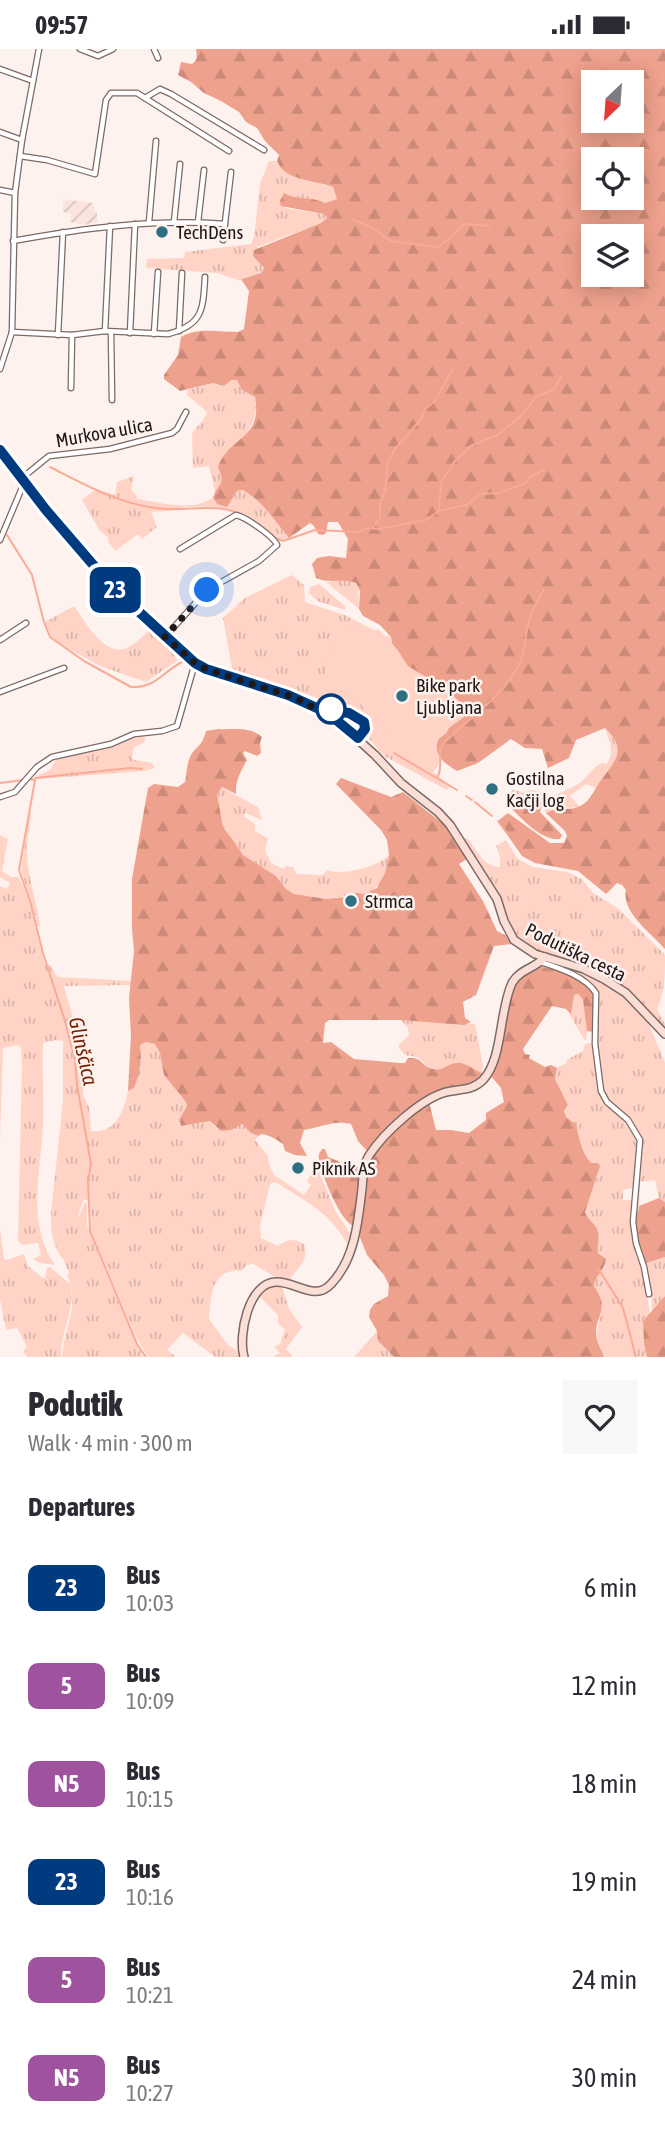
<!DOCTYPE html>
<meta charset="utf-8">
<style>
body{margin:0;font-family:"Asap Condensed",sans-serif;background:#f7f7f7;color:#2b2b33;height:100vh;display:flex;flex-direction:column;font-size:26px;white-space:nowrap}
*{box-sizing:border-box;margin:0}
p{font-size:23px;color:#7c7c81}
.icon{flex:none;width:38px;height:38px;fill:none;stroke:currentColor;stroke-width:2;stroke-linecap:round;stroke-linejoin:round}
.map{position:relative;height:1308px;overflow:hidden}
.drawer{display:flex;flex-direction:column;background:#fff;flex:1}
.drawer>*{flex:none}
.badge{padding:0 14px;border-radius:10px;font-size:24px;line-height:46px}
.needle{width:46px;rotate:205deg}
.tools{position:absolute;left:581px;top:21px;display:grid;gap:14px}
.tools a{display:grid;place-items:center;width:63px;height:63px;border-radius:0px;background:#fff;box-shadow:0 4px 18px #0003;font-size:35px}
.you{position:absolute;width:35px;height:35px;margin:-18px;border:5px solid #fff;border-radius:50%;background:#1a73e8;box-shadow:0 0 0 10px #1a73e833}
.map>.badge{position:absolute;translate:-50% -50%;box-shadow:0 0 0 4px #fff}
h2{padding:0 28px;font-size:26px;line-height:63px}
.round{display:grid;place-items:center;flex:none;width:74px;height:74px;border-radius:0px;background:#f7f7f7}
.summary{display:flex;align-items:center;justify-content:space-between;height:119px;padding:0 28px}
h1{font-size:33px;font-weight:800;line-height:52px}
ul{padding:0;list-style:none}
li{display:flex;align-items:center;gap:21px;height:98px;padding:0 28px}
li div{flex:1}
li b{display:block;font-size:26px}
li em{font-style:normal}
li .badge{min-width:77px;font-weight:700;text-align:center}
.status{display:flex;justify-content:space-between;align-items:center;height:49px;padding:0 35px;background:#fff;direction:ltr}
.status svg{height:19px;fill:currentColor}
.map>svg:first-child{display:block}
</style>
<div class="status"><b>09:57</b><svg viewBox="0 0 49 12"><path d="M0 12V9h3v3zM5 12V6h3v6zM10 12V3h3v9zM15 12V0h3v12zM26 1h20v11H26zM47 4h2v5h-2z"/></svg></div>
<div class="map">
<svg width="665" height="1308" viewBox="0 0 665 1308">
<defs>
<pattern id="industrial-furrows" width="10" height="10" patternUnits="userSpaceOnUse" patternTransform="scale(1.75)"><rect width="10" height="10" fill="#fbe4de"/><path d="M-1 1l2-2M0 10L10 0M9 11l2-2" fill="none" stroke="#d7c3be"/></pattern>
<pattern id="grass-tufts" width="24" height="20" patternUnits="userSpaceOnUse" patternTransform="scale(1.75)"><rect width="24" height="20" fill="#ffd3c6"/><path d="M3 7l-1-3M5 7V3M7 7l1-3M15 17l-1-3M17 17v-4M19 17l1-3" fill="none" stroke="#dab4a9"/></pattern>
<pattern id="forest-firs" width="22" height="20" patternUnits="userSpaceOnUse" patternTransform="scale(1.75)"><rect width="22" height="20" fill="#eea18c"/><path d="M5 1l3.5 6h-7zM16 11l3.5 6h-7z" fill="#cc8a78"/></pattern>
</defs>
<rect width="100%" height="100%" fill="#fef2ef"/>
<path fill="url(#industrial-furrows)" d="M63 150 93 154 94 162 97 163V173L83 176 70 173 71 165 63 163Z"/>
<g fill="url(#grass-tufts)">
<path d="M269 112H277L278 116 297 128 333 138 337 150 325 154 291 149 285 159 324 165 327 169 321 174 257 198 263 221C257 228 248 225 241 230V232L217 224 146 219 147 210 184 209 185 203 251 195 254 188 260 135Z"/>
<path d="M234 330 239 332 242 341 255 348C262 386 222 400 222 434L215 443 209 417 193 419 192 385C196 376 203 375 207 363L187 346V341L213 334 224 337Z"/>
<path d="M134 427 131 441 137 447V450C159 453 194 464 213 448L217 455 227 457 237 442 243 441C263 453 274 471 289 489L284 491C270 486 262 478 250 470 232 456 205 457 184 458L181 461 151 463 157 478 142 490 138 485 115 502 108 492V488L100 482 82 451 96 440 115 446 117 433Z"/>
<path d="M292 526 304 536 305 553 347 567 385 587 391 588 393 599 433 635 450 642 463 666C460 672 457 671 452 674 447 679 448 684 440 687L438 706 442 711 433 723 450 736 447 741 384 707 369 690 371 673 362 664 350 658 233 625 223 569 245 549Z"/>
<path d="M343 531 353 532 358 538 359 560 326 533Z"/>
<path d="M319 535 345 557V561L317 552 309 544 310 538Z"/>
<path d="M74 557C84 571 103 606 124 600 134 597 143 587 151 579L178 604 175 608 178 611 146 633 100 617 64 597 52 590 45 573Z"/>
<path d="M605 679C631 703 611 717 596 739L586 735 570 747 580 758 561 759 546 764 544 760C549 745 569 742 581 733 588 727 593 718 602 714L606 715C616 704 609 692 605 679Z"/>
<path d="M142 685 146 690 143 694 134 698 132 709 134 711 152 714 155 719 144 722 38 730 39 726 50 721 56 711 62 707 101 700Z"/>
<path d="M221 738 258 758 262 771 245 764 244 767 255 775V782L268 789 265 801 271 814 283 820 286 817 293 818 297 825 323 826 327 821C342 827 378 818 389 806L385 824 381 834 371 843 326 850 294 845 286 840 276 827 243 806 223 778 217 745Z"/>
<path d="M513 741 522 743 532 741 541 743 542 746 537 751 528 752 512 760 508 745Z"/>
<path d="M29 764 31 765C30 778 26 792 27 805 28 830 37 853 40 877L38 878 21 821Z"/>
<path d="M0 786 8 790 2 822 12 828H19L28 849 45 916 49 915 58 928 132 932V936L64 937 75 976 83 1021V1046L89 1058 91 1082C116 1085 124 1062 128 1042L134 1039 140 995 146 993 155 995 160 1004 164 1026 186 1053 187 1057 179 1071 180 1077 210 1072 217 1080 242 1075 251 1084 259 1087 255 1091 268 1107 269 1115 274 1126 304 1146 311 1136 307 1133 314 1119 319 1123 336 1163 352 1187 349 1199C334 1166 304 1151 275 1133L270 1135 260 1177 261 1189 278 1197C287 1190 294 1189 304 1195 310 1213 297 1217 290 1231L275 1228 253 1215 247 1216 241 1222C212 1219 211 1246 209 1270L227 1295 240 1304 241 1308H215L183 1284 167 1301 176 1308H148L135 1286 91 1182 90 1153 84 1150 78 1166 79 1167 85 1153 87 1155V1176L92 1190 136 1295 144 1308H62C64 1279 81 1254 67 1226L69 1225C65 1209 61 1210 56 1199 51 1188 51 1175 51 1164L63 1052V992L56 991 43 994C42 1021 44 1048 43 1075 41 1121 26 1176 55 1216L40 1214 33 1210 41 1206 38 1194 22 1196 18 1192 22 1016 21 999 18 996 3 999 0 1090V837L7 840 10 834 0 828Z"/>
<path d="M464 789H467C477 800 483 818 500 818V808L496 797 506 791 518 810 533 818 567 823 582 830 593 844 619 860 665 906C665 925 665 943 657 960L665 975V979C642 953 619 930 586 917 565 908 540 906 522 892 508 882 508 864 501 849 492 828 475 811 462 792Z"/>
<path d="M565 917 611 938 627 950 649 975 665 1014V1153L659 1149 655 1131 640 1133 639 1163H635L642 1090 634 1075 608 1052 602 1043 601 1021 597 1004 598 944 593 936 564 920Z"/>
<path d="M578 945C588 956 588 977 586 991L584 990 569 965 574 946Z"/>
<path d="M401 971 475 975 483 1016 482 1024 456 1013C447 1017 438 1025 429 1018 423 1014 426 1014 420 1010 407 1003 407 1012 398 997L409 986 408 979Z"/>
<path d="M590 994 593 995 600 1044 626 1070 639 1091 633 1139 623 1141V1151H633L650 1265 643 1272 644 1295 647 1308H604L596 1286 602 1259 600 1246 594 1237 597 1226 605 1218 606 1210 598 1204 596 1177C593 1175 588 1171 587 1168 581 1158 592 1135 598 1127L579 1093 573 1072 566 1068 564 1063 568 1056 555 1030 557 1019 567 1014 566 1011 583 1002 585 995Z"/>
<path d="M0 1180 4 1210 7 1211 24 1205 28 1217 43 1229H45L47 1219 50 1218 70 1235C77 1255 60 1285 61 1308H27L23 1302 27 1298 17 1279 6 1281 0 1250Z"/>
<path d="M665 1208V1247L652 1264 651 1245 644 1215Z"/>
<path d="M274 1236 282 1237 289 1260 302 1278 286 1300 293 1308H273L280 1304 274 1298 280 1295 285 1281 278 1274V1266L259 1247Z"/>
<path d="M377 1282C377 1294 386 1301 394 1308H354Z"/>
</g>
<g fill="url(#forest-firs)" fill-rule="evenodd">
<path d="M196 0H665V900C651 884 621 863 626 841L622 836 617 834 606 845 578 822 535 814 522 807 499 774V771L508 764 550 794H564L567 787 565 782 546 764C557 758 567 762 578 758 589 754 593 743 599 734 614 713 629 702 605 679L576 691 569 709 548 719 542 700 525 699 511 690 478 714 457 722C444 714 434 707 437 691L446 684 451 675 460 671 463 666 450 642 409 621 393 599 391 588 380 576 363 567 359 560 360 542 356 534C342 529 329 535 316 529L312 515 317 509 329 507 346 509 348 490 338 473H328L326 484 323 486 318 485 314 477 310 474 289 489C274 471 263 453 243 441L237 442 227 458 217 455 213 448C219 432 226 437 218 418 229 387 263 391 255 348L242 341 237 331H232L224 337 213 334 180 342 164 330V326L178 306 181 288C197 278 219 283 238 283L244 280 249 242 241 230 261 224 264 219 253 207 254 201 321 174 327 169 324 165 281 157 280 152 284 144C297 152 312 147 325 154L337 150 333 138C316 131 284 132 277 112L279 106 265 92 257 79 246 73 239 63 221 52 204 44 191 33 178 26 181 13 192 15C198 11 197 7 196 0ZM593 33H632V72H593ZM593 110H632V149H593ZM593 187H632V226H593Z"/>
<path d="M218 680C233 681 250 677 262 688L260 694 261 704 257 707 245 702 243 704 247 711C241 722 235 732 236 745L222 738 217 745 223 778 232 790 243 806 276 827 286 840 294 845 326 850 345 848 357 844 364 845 377 839 385 824 389 806 387 791 381 781 336 735 341 729 391 748 403 743 447 778 467 810 459 815 483 852 497 882 505 886 512 895 494 897 476 946 463 953 465 969 471 973 464 976 401 971H329L325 974 323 994 331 993 354 1010 400 1014H405L408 1009C423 1008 421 1017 433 1020 443 1022 446 1016 455 1014 464 1012 474 1021 482 1024L481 1028 474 1035 445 1041 377 1091 367 1102 358 1092 351 1075C332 1071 323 1078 304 1081L300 1094 307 1107 295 1106 285 1102 283 1095C276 1090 269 1086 261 1085L259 1087 251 1084 242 1075 231 1081 221 1082 210 1072 181 1077 179 1071 187 1057 186 1053 164 1026 160 1004 155 995 146 993 140 996C142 1011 140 1024 134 1039L128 1042 131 986 129 949 134 902 132 880V830L148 739 154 735 178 738 185 733C187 725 186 717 190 708 195 697 202 699 206 682Z"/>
<path d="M534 751 543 752 540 763 562 786 560 790C542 792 524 772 512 760Z"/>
<path d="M539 917C580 926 604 935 593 983L587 982 583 951 578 945 574 946 571 965 566 960 552 957 523 1000 525 1005 530 1006 529 1009 545 1018 551 1016 557 1019 555 1030 568 1056 564 1062 566 1068 576 1075C580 1092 580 1099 591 1114H598L600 1117 585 1163C588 1171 592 1172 596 1178 601 1186 597 1196 598 1204L606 1210C605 1222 595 1226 594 1237 611 1261 595 1266 596 1286 597 1294 602 1301 604 1308H394L378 1292 377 1282 369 1268 370 1261 374 1255 388 1247 389 1236 384 1226 367 1206 359 1186 367 1122 376 1101 401 1076 429 1053 436 1081H451L469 1084 486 1071V1064L504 1053 501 1039 490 1026 515 936 518 930Z"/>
<path d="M322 1100H325L328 1108 338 1112 346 1118 362 1117 354 1177C341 1174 321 1125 319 1110 318 1105 319 1105 322 1100Z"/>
<path d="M659 1149 665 1153V1208L644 1215 635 1179V1163H639V1157Z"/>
<path d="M665 1247V1308H647L644 1295 643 1272Z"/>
</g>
<path fill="#ffd3c6" d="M346 579 379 581 397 600 408 617 449 642 465 659 464 668C443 684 432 687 438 715L424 722C405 697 382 676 359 654 348 644 332 639 325 626L330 592Z"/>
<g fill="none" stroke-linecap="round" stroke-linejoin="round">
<g stroke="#f9ab96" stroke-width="2">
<path d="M352 170 372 179 391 192 439 198 465 175 489 177"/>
<path d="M50 418C84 435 117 454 155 459 189 464 219 450 249 470"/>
<path d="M439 461 441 433 455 412 471 397 499 385 521 367 536 348 554 340 561 328"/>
<path d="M373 479 380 468V455L385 442 388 413 395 400 422 369 425 360 435 352 452 321"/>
<path d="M7 486 32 526 44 573 50 588 84 612 131 638C156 639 161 624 182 613"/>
<path d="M273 488 283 492 315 481 359 483 367 479 379 480 426 471 439 462 466 456 481 445 499 444 526 434 530 428 544 421"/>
<path d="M394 704 457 741"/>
<path d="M35 729 130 719 142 720"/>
<path d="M437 729C445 716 435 702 444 694 467 670 499 651 516 621 525 607 524 595 527 580 530 565 537 553 544 540"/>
<path d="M29 730 35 731 19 821 30 852 43 904 65 972 75 1010 77 1036 91 1115 88 1133 90 1182 137 1295 146 1308"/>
<path d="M0 734 24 731"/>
<path d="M466 747 472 751"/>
<path d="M475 753 492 767"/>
<path d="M498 772 507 784"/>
<path d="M598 1219 623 1259 636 1308"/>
</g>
<g stroke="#7b6a65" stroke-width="7">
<g id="street">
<path d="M80 0 98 7 113 0"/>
<path d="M154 0 158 9"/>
<path d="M0 20 33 32"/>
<path d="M145 49 160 40 171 45 264 101"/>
<path d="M0 83 22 91"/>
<path d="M20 107 47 111 95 125 106 51 111 44H137L229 102"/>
<path d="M0 141 15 144"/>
<path d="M149 173 156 92"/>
<path d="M174 173 180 115"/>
<path d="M198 173 204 121"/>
<path d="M223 191 231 123"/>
<path d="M13 192C84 179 153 170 225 175"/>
<path d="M105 282 110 177"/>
<path d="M179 282 182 224"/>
<path d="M12 283 72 286 105 282 168 285C203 276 203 261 205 228"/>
<path d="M111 283 112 351"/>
<path d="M130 284 135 175"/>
<path d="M154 285 158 223"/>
<path d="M58 286 63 183"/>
<path d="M0 320 12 283 15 144 22 91 39 0"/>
<path d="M71 339 72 286"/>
<path d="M22 429 49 407 110 400 172 384 177 380 186 363"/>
<path d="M0 491 24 434"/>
<path d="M166 587 207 541 259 512 277 496C274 488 246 468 236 466L180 500"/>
<path d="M0 591 26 574"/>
<path d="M0 643 64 619"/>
<path d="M0 748 15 743 37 718 52 708 111 695 134 685 162 682 177 677 195 614"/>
<path d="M541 913C559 919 585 927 596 944L595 995 601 1042 607 1053 628 1071 640 1091 633 1173 636 1194 644 1218 649 1245"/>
</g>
</g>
<g stroke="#7b6a65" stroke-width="10">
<g id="secondary">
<path d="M0 401 46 461 99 523 180 602 206 620 296 649 335 670 375 706 401 734 438 763 450 776 497 850 504 872 514 891 535 905 584 920 604 930 626 944 665 985"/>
<path d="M244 1308C238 1287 248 1234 276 1233 295 1232 315 1253 331 1235 355 1210 358 1173 362 1140 363 1128 363 1115 370 1105 385 1083 419 1052 443 1044 458 1039 471 1043 483 1031 503 1010 499 962 512 934 520 920 536 919 545 908"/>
</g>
</g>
<use href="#street" stroke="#fff" stroke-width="4.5"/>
<use href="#secondary" stroke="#fbdfd7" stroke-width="7"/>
</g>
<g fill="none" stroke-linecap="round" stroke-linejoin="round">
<g stroke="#fff" stroke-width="16">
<path id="line" d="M0 401 46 461 114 540 195 614 206 620 288 646 319 660 349 664 364 673 365 680 358 689 335 670"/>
</g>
<use href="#line" stroke="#003b80" stroke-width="10"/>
<path stroke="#1f1817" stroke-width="7" stroke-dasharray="0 12.6" d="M207 541 165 588 195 614 206 620 296 649 335 670 331 660"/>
</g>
<g fill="#2c7081" stroke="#fef2ef" stroke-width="2.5">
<circle cx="162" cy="183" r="7"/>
<circle cx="402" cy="647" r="7"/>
<circle cx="492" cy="740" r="7"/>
<circle cx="351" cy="852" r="7"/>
<circle cx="298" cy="1119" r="7"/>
</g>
<circle fill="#fff" stroke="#003b80" stroke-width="3.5" cx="331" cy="660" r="14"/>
<g text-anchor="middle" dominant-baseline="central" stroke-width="5" stroke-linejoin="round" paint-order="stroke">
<g font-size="19" fill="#1f1817" stroke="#fef2ef" text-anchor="start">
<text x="176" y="183">TechDens</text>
<text x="416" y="636">Bike park<tspan x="416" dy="22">Ljubljana</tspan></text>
<text x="506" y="729">Gostilna<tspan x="506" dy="22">Kačji log</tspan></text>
<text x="365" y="852">Strmca</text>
<text x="312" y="1119">Piknik AS</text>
</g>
<g font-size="19" fill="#1f1817" stroke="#fef2ef">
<text transform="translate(104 383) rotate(-10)">Murkova ulica</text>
<text transform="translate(576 903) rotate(26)">Podutiška cesta</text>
</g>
<g font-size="21" font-style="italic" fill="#792104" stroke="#fef2ef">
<text transform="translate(84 1002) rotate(77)">Glinščica</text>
</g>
</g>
</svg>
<div class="tools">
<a><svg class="needle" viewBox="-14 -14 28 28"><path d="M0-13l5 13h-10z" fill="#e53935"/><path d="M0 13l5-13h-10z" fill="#7c7c81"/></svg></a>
<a><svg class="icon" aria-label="locate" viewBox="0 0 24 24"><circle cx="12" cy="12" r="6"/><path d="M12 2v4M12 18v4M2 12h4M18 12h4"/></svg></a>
<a><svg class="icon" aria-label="layers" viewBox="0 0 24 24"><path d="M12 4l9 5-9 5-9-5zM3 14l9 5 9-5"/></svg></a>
</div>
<div class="you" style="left:207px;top:541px"></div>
<b class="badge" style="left:115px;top:541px;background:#003b80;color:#fff">23</b>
</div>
<section class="drawer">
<div class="summary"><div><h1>Podutik</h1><p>Walk · 4 min · 300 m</p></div><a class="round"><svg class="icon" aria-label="heart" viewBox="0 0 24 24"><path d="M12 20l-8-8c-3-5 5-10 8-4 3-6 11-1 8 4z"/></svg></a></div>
<h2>Departures</h2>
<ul>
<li><span class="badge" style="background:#003b80;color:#fff">23</span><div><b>Bus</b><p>10:03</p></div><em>6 min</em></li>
<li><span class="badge" style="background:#9f539e;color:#fff">5</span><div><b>Bus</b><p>10:09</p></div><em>12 min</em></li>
<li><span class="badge" style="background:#9f539e;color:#fff">N5</span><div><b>Bus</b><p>10:15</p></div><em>18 min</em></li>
<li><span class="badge" style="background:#003b80;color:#fff">23</span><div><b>Bus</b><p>10:16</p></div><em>19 min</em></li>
<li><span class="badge" style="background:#9f539e;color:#fff">5</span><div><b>Bus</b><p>10:21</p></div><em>24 min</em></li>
<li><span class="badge" style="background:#9f539e;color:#fff">N5</span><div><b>Bus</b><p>10:27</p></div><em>30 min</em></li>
</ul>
</section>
